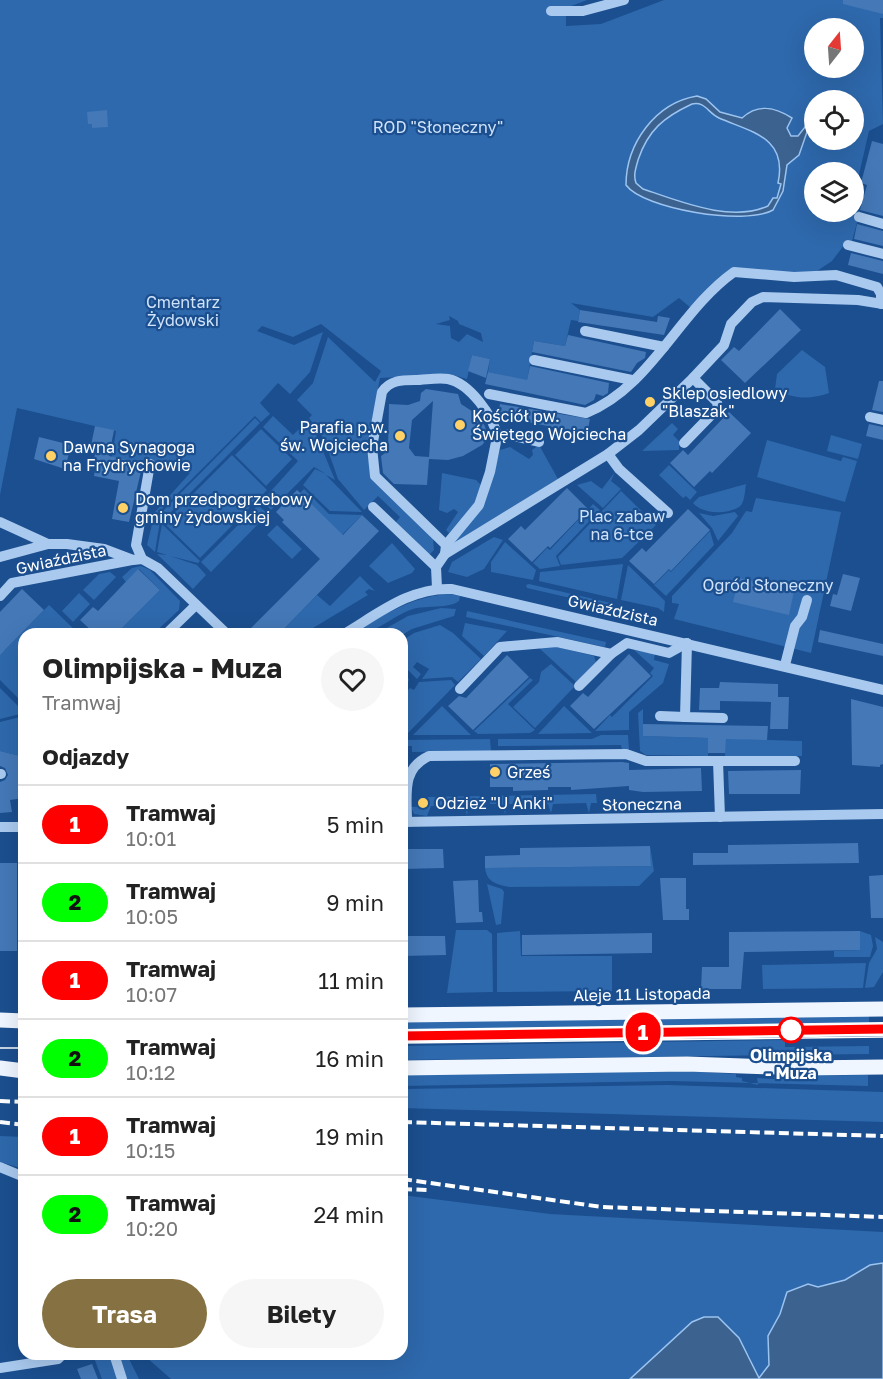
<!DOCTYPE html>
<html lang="pl">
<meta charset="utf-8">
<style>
body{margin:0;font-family:"Golos Text",sans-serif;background:#f6f6f6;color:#222;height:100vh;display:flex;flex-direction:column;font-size:22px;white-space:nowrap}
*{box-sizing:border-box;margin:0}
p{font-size:20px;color:#767676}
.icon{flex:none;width:33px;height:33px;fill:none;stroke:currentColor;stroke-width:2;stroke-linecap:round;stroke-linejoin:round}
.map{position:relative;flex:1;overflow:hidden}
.drawer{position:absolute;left:18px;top:628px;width:390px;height:732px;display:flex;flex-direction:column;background:#fff;border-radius:18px;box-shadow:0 6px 24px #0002}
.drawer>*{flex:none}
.badge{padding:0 12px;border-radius:20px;font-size:21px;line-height:39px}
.needle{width:39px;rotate:17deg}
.tools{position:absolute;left:804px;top:18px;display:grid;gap:12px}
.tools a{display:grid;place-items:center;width:60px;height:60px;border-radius:50%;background:#fff;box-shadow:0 6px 24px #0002;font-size:30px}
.map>.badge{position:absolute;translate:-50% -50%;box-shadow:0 0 0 3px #fff}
h2{padding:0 24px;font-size:22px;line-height:54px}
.round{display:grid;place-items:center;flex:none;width:63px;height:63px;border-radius:32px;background:#f6f6f6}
.overview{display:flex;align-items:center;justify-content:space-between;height:102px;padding:0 24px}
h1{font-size:28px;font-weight:700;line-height:45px}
.cta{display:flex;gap:12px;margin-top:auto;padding:12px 24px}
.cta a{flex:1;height:69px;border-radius:36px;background:#857141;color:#fff;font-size:24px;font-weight:700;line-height:69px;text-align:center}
.cta a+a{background:#f6f6f6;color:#222}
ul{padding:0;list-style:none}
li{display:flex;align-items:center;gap:18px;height:78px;padding:0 24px;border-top:2px solid #e0e0e0}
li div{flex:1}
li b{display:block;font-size:22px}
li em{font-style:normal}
li .badge{min-width:66px;font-weight:700;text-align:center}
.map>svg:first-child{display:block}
</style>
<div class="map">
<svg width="883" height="1379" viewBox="0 0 883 1379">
<rect width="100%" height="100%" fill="#1b4f8f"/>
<g fill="#2e69ad" fill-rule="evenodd">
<path d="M0 0H587L566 8V26L601 24 664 0H883V18H880L883 124 869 131 854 196V172H814V212L860 211 851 245 845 244 832 261 811 275 734 272 691 308 679 298 653 317 571 303 580 310 578 321 571 320 565 346 534 341 527 381 488 372 490 359 472 355 467 379 450 374 380 378 367 447 368 459 433 539 434 550 430 554H427L396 522 400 517 378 496 364 510 338 479 324 439 309 418 312 415 297 400 313 383 328 337 375 382 381 371 321 324 293 337 262 326 257 331 294 345 323 332 310 372 290 394 278 383 260 403 270 414 261 422 255 416 155 516 160 521 155 552 147 545 155 512 190 473 112 457 116 431 17 408 0 495ZM814 28H854V68H814ZM814 100H854V140H814ZM449 316 458 321 459 324 481 333 483 342 467 334 459 342 451 338 450 326 436 324 450 320Z"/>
<path d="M802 350 825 367 829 393C810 400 792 399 775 389L777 374Z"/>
<path d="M273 416 293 435 307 421 313 427 335 480 326 475 362 512 330 511 303 485 315 469 326 474 314 467 271 510 262 501 298 461 263 427Z"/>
<path d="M255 418 260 423 162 521 158 516Z"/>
<path d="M672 423 678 429 673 435 679 441V450L642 451Z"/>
<path d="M261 429 292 459 266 486 235 455Z"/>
<path d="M831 435 862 444 858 459 827 451Z"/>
<path d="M767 440 841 461 843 457 857 461 845 502 757 477Z"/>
<path d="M539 445 558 479 452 544 485 503 500 450 510 447 529 459 533 455 532 450Z"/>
<path d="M232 455 267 490 200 558 164 523Z"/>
<path d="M669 465 697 492 690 500 686 496 683 498 659 475Z"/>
<path d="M615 472 611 481 621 489 603 508 577 485 591 481 602 489Z"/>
<path d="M442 473 476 480 482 486 476 502 449 533 446 530 458 512 454 509 447 513 439 510Z"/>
<path d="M746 484C745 489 745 504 739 507 726 515 702 514 693 503L699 497Z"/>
<path d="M304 489 329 514 362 515 338 539 300 493Z"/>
<path d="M621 491 656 525 622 558 561 565 558 557Z"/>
<path d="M756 498 841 512 811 653 674 619 679 604 672 603V596L732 533 746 511 752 512Z"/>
<path d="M593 504 600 510 556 556 560 566 540 569 533 563 547 548 550 550Z"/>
<path d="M258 505 268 514 211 572 201 562Z"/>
<path d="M735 512 738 516 718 541 712 528 699 513 713 516Z"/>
<path d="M162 524 200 561 198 563 170 556 197 565 206 575 193 589 157 554 167 555 157 552Z"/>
<path d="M277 525 302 549 292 559 267 535Z"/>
<path d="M710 531 714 545 666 596 654 585 669 570 671 572Z"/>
<path d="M494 537 503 540 484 569 467 577 448 572 452 562Z"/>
<path d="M505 542 536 570 533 580 491 572V562Z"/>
<path d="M392 543 415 569 412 573 388 583 369 566Z"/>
<path d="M623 564 617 599 539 581 540 572Z"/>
<path d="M628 565 665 601 664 612 658 608 621 600Z"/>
<path d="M141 566 150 570 180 601 179 610 153 634H112L119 628 121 629 160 590 139 569 126 582 122 577 132 568Z"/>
<path d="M110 572 116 577 94 600 83 590 99 574Z"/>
<path d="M360 576 375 591 369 589 365 592 368 595 303 634H279L317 595 330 606Z"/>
<path d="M529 584 615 604 614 608 527 588 526 585Z"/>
<path d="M79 593 90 604 73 622 62 611Z"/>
<path d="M450 594 460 596 459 601C449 609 427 605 413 609 390 617 377 634 352 634 384 615 412 596 450 594Z"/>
<path d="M49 605 79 634H24V704L0 680V651L5 650Z"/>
<path d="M441 608 456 609 454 616 412 629 402 635 376 634 408 616Z"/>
<path d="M467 611 606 642 605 647 466 617Z"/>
<path d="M465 623 507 631 484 656 462 636Z"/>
<path d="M440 625 453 633 481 659 458 682 452 677 422 679 429 669 417 662 413 667 421 674 417 679 402 664V641L414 633Z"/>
<path d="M553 646 594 656 596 662 576 682 538 647Z"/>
<path d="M634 650 655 653 654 660 669 664 663 683 629 712V730L595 731 610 715 612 717 653 676 650 673 654 668Z"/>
<path d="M551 664 575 686 535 728 513 707 539 682 541 672Z"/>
<path d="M409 678 406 692 410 688 414 690 419 682 451 680 455 685 406 735H402V685Z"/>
<path d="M530 678 533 680 508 704 535 730 530 733 478 734 474 731Z"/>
<path d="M0 688 24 712V713L0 719Z"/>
<path d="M442 706 471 735H413Z"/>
<path d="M564 706 592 733 538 734Z"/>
<path d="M643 709V736L802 741V756H725V745H708V756L646 755 640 751 638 713Z"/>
<path d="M24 716V757L0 751V722Z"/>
<path d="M601 735H628L629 750H622L621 745 498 746V739H592Z"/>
<path d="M490 739 491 751 412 752V746H402V740Z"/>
<path d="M596 794 597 803H591L589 813 586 803 553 804 551 813 548 804 544 803 543 795Z"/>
<path d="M538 795V804H507L505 814 502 804H490V796Z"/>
<path d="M485 796V805H469L467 815 464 805 431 806 427 816 414 814 411 807 428 806V797Z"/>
<path d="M650 846 654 871 639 886 509 887C497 884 487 883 485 868L651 866Z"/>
<path d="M487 884 502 889 504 892 501 924 496 925Z"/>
<path d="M456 930H487L492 934 493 992 447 993Z"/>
<path d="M520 931 521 956H612V991L497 992V933Z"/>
<path d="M860 931 871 935 873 946 870 957H834V951L860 950Z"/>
<path d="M875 937 883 942V972L874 987 865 988 869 963 877 949Z"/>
<path d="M866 963 863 988 763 989 762 965Z"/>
<path d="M869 1016V1027L402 1034V1022Z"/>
<path d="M785 1040V1047L869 1046V1054L402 1060V1046Z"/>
<path d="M685 1071 736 1074V1077L742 1078V1081L758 1085 757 1078 774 1079V1076L868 1075V1086L670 1081 402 1086V1075Z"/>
<path d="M668 1085 883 1092V1122L402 1108V1089Z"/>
<path d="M0 1136 24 1137V1169L0 1162Z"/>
<path d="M402 1195 550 1214 883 1232V1302L768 1337 769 1365 758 1378 749 1355 692 1322 630 1379H171L146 1357 145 1355 402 1354Z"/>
<path d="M93 1355H127L139 1379H102Z"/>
</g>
<g fill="#3c6290" stroke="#9cc4f0" stroke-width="1.5" fill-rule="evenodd">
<path d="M697 96 706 99 720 112 742 118C758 103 775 107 792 118L787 128 791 136H798L805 127 808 129 799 155 787 165 783 191 773 210C746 226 643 209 626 185 626 144 655 103 697 96ZM692 104C705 101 708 113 719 118 751 132 788 137 778 183L781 184 777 198H773L768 206C730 223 680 201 643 189L636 183C633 175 636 168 638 160 648 130 664 117 692 104Z"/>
<path d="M883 1263V1379H630L692 1322 704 1317H718L739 1338 759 1378 769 1365 768 1336 780 1314 787 1292 808 1284 818 1287 845 1280 870 1265Z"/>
</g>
<g fill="#4478b7" fill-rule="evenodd">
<path d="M843 0H883V14L843 4Z"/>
<path d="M107 110 108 127 92 128V124H88L87 112Z"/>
<path d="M872 141 883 144V216L860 210 867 185 861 183Z"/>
<path d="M857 224 883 231V246L854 239Z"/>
<path d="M851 253 883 261V274L848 265Z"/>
<path d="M780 309 801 330 745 383 721 360 734 347 739 351Z"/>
<path d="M580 310 657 322 658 316 670 318 664 335 578 322Z"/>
<path d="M568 335 646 352 645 358 637 363 631 372 532 352 534 341 565 346Z"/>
<path d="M472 355 490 359 486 378 468 371Z"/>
<path d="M530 366 609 383 608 393 603 396 596 394 594 400 585 405 485 384 488 372 527 380Z"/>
<path d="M879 381H883V412L872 410Z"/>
<path d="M426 389 458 394 461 404 481 417 489 437 482 445 463 456 448 460 429 459 427 485 394 484 383 473 381 456 388 451 389 404 408 405 420 401 421 393ZM433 401 429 457 415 456 409 448 412 420Z"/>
<path d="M500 404 590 419 587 434 498 416Z"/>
<path d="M729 412 751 433 712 473 710 471 694 487 670 463 683 450 688 455Z"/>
<path d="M869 424 883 427V440L866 436Z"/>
<path d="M95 426 114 430 109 456 143 463 129 522 112 519 119 481 94 476 97 459 94 458 96 451 90 450Z"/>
<path d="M39 437 71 445 65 469 34 459Z"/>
<path d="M567 488 588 509 550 548 548 546 532 562 508 539 521 526 525 530Z"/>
<path d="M297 490 343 535 362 515 379 531 279 634H245L320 559 282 522 284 520 276 512Z"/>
<path d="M688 509 710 530 671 571 669 569 654 584 629 561 642 548 646 552Z"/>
<path d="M138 569 160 590 121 629 119 628 112 634H95L80 620 93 607 98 611Z"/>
<path d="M843 574 860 578 851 611 830 606 833 594 837 595Z"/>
<path d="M739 578 794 591 789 615 733 602Z"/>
<path d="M22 589 44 610 0 655V612Z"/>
<path d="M820 630 883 644V656L818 642Z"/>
<path d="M629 654 651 676 594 729 570 706 583 693 588 697Z"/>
<path d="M507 655 529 677 473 730 448 706 459 696 466 698Z"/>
<path d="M720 682 778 684V697H789L788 729H770L771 702 720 701V710H699L700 688H719Z"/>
<path d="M851 699 883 707V764L880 765V767L852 765Z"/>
<path d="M643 724 768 726 767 740 726 739 725 753H708V738L643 736Z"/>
<path d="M0 751 24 757 21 771 24 772V798L10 800 12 812 0 813V782L5 780 8 775 5 768 0 766Z"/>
<path d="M622 762 629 763V770L701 768 702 791 643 792 629 790V786L571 790V787H548V790L513 791V787H490V764Z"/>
<path d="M801 770 800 794H729L728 771Z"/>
<path d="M858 843 859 863 693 865V853H728V845Z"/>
<path d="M650 846 651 866 485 868V856L520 855V848Z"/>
<path d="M402 849H443L444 868 402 869Z"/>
<rect x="0" y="863" width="17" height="88"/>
<path d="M883 875V918H871L869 876Z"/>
<path d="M660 878H686V909H689V920H663Z"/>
<path d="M478 880 479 912H482L483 922 456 923 453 881Z"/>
<path d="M860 931V950L744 952 741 989H701L702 967H729V932Z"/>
<path d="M652 933V953L522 955V935Z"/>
<path d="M402 936H445L446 955 402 956Z"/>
<path d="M92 1364 98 1379H81L77 1369Z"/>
</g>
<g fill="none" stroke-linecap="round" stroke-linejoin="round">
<g stroke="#a9c9ee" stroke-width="10">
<path d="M551 11H583L624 0"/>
<path d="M859 217 883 224"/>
<path d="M848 245 883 254"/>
<path d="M585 331 664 347"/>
<path d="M534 360 632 380"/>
<path d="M489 394 586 413C651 387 679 311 734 272L794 277 836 275 877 287 881 294V304"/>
<path d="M870 417 883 420"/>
<path d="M684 443 718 408 717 402 693 378"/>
<path d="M608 454 619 469 668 513"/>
<path d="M373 507 436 567"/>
<path d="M0 522 48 544"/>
<path d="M446 545 479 505 490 472 497 437 506 434 539 442"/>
<path d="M445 554 446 545 375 476 372 447 382 392C390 380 402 380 415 380 425 380 438 377 448 379 469 383 494 416 497 437"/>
<path d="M0 557 48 544H67L104 549 133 560 142 559 158 568 227 634"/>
<path d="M142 559 136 545 150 464"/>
<path d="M437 588 436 567 445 554 608 454 639 430 693 378 724 345 731 324 752 302 763 297 858 300 883 304"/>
<path d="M0 596 12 583 132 560"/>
<path d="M166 634 196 605"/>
<path d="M344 634C378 614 410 587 452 589L883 690"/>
<path d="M687 643 685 717 723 718"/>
<path d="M785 665 795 626 802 617 807 600"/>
<path d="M579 686 611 654"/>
<path d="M460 689 500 647 557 642 611 654 627 643 669 653 687 643"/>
<path d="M660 716 685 717"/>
<path d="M718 761H795"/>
<path d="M0 774H1"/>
<path d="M402 822 883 814"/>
<path d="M407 822C407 794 401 769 429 756L626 754 646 761H718L720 817"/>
<path d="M0 827H24"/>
<path d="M0 1167 24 1177"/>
<path d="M114 1354 122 1379"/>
<path d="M0 1368 58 1359 63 1354"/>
</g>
<g stroke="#f0f6ff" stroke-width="15">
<path d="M402 1015 883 1009"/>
<path d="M0 1020 24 1021"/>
<path d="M0 1068 24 1071"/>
<path d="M402 1068 687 1064 804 1068 883 1067"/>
</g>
<g stroke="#fff" stroke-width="1.5">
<path d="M402 1043 883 1037"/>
<path d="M0 1048H24"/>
</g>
<g stroke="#fff" stroke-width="4" stroke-dasharray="10 4.5" stroke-linecap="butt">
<path d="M0 1101 24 1102"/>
<path d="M0 1122 24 1125"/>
<path d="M402 1122 883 1136"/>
<path d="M402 1179 602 1207 883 1217"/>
<path d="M402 1189 428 1190"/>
</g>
</g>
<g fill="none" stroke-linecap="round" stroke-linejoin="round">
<g stroke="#fff" stroke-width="14">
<path id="line" d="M402 1036 883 1029"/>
</g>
<use href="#line" stroke="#f00" stroke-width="9"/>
</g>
<g fill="#ffd166" stroke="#1b4f8f" stroke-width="2">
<circle cx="650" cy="402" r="6"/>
<circle cx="460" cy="425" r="6"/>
<circle cx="400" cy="436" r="6"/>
<circle cx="51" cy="456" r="6"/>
<circle cx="123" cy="508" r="6"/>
<circle cx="495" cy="772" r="6"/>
<circle cx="423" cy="803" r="6"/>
</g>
<circle fill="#fff" stroke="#f00" stroke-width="3" cx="791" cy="1030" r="12"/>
<g text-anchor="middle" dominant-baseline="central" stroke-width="4.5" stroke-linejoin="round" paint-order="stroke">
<g font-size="16" fill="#cfe3fa" stroke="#1b4f8f">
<text x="438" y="127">ROD "Słoneczny"</text>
<text x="183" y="302">Cmentarz<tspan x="183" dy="18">Żydowski</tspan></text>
<text x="622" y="516">Plac zabaw<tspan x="622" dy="18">na 6-tce</tspan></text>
<text x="768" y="585">Ogród Słoneczny</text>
</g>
<g font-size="16" fill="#fff" stroke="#1b4f8f" text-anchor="start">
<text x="662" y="393">Sklep osiedlowy<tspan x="662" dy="18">"Blaszak"</tspan></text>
<text x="472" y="416">Kościół pw.<tspan x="472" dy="18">Świętego Wojciecha</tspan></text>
<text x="388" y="427" text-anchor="end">Parafia p.w.<tspan x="388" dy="18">św. Wojciecha</tspan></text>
<text x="63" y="447">Dawna Synagoga<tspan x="63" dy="18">na Frydrychowie</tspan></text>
<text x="135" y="499">Dom przedpogrzebowy<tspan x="135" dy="18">gminy żydowskiej</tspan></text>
<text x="507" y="772">Grześ</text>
<text x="435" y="803">Odzież "U Anki"</text>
</g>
<g font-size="16" fill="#fff" stroke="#1b4f8f">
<text transform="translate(61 559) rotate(-12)">Gwiaździsta</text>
<text transform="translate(613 610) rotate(13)">Gwiaździsta</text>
<text transform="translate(642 804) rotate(-1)">Słoneczna</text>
<text transform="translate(642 994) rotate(-1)">Aleje 11 Listopada</text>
</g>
<g font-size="16" font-weight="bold" fill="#fff" stroke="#1b4f8f">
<text x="791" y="1055">Olimpijska<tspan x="791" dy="18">- Muza</tspan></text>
</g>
</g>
</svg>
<div class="tools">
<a><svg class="needle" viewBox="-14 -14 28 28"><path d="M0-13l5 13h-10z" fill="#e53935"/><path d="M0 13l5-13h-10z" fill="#767676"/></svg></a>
<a><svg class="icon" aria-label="locate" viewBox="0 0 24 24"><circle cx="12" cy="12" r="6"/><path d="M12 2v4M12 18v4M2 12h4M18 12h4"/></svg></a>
<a><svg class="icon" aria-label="layers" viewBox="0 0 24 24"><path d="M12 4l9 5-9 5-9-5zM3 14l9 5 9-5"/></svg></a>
</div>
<b class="badge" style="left:643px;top:1032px;background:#f00;color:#fff">1</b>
<section class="drawer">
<div class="overview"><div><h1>Olimpijska - Muza</h1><p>Tramwaj</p></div><a class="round"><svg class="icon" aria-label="heart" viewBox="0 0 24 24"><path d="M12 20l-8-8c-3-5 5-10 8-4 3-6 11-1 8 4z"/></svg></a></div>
<h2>Odjazdy</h2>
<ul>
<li><span class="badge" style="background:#f00;color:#fff">1</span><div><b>Tramwaj</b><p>10:01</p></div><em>5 min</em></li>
<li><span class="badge" style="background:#0f0;color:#111">2</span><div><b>Tramwaj</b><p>10:05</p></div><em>9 min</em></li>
<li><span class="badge" style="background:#f00;color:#fff">1</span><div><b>Tramwaj</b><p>10:07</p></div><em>11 min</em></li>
<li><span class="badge" style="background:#0f0;color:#111">2</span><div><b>Tramwaj</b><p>10:12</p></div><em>16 min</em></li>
<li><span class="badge" style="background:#f00;color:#fff">1</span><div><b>Tramwaj</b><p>10:15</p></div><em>19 min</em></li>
<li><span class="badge" style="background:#0f0;color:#111">2</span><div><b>Tramwaj</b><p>10:20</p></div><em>24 min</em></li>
</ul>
<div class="cta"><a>Trasa</a><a>Bilety</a></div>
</section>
</div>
